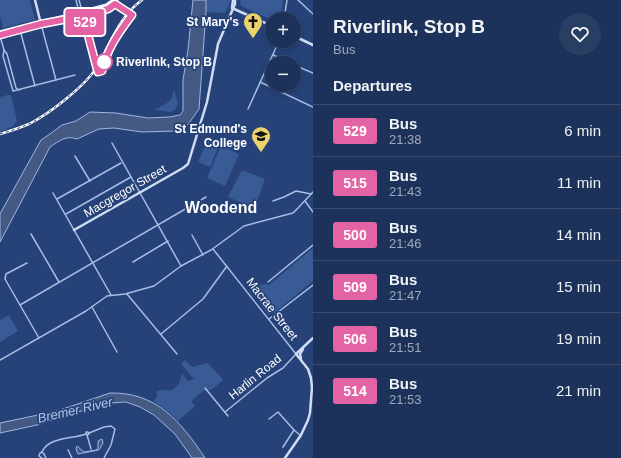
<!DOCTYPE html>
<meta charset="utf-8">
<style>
body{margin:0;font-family:Helvetica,sans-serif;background:#293e63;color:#f1f3f6;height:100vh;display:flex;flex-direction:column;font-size:15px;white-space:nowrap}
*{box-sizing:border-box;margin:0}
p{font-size:13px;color:#a0aabb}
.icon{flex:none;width:22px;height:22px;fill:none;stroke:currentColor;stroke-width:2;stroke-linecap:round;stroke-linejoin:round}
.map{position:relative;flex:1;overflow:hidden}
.sheet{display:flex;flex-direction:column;background:#1c325a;width:308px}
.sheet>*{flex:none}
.badge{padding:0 8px;border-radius:3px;font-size:14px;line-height:26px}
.fabs{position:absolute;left:265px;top:12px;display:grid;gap:8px}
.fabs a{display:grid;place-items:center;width:36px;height:36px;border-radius:50%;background:#1c325a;box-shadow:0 2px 6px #0003,0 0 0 1px #3a4d70;font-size:20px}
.map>.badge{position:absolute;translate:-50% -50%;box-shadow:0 0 0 2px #fff}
h2{padding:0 20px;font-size:15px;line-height:36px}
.round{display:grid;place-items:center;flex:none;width:42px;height:42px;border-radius:21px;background:#293e63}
.head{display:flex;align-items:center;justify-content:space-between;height:68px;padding:0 20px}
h1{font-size:19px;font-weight:700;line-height:30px}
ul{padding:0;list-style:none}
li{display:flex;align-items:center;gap:12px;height:52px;padding:0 20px;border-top:1px solid #3a4d70}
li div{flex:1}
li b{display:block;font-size:15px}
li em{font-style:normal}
li .badge{min-width:44px;font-weight:700;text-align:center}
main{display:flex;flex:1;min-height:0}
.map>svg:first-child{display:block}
</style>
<main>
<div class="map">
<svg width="313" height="458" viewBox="0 0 313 458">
<rect width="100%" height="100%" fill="#264278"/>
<g fill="#395b95">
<path d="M0 0H30L35 20 3 28 0 16Z"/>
<path d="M206 0H231L225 13 206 12Z"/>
<path d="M240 0H283L281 16 279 19H272V20L241 6Z"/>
<path d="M174 89 178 104 175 110 170 112 154 110C166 103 172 104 174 89Z"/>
<path d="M8 95H11L17 121 13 126 0 132V97Z"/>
<path d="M208 140 219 145 210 167 198 162Z"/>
<path d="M221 146 239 154 225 186 207 178Z"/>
<path d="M242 170 265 179 257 201 247 205 228 197Z"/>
<path d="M313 248V281L274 313 268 314 251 291 259 285H261L265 284 269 285Z"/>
<path d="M9 315 18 331 0 342V320Z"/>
<path d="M185 360 192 367 208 363 223 380 211 390 203 391 191 401 195 406 178 421 170 413 153 401 157 397 156 392C163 386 171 397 179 383 181 380 181 376 182 373L188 381 194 379 181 364Z"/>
</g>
<g fill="#455a82" stroke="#9cb7e3">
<path d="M193 0H206V12L199 109 187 126 177 131 142 132 114 128 99 129 77 139C66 135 59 141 50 147L0 242V214L41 140 50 134 62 125 76 121 90 112 116 113 148 118 169 117 180 115 183 111V80L188 50Z"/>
<path d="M110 393C157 392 181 422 205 458H192L175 434 154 415 140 407 126 402 111 403 74 413 37 425 0 433V423L57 411Z"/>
<path d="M102 439 103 443 99 450 78 454 76 449 77 446 84 452 96 450 98 448V441Z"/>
</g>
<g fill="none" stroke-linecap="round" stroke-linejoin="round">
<g stroke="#a8bde3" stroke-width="1.5">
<path d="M76 0 79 12"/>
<path d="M79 0 82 11"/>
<path d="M298 0 313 14"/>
<path d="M80 16 94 72"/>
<path d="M84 17 97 69"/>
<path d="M284 19 287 0"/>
<path d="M41 24 56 80"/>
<path d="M20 30 35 86"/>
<path d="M0 36 4 50 7 54 16 88 19 90"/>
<path d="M4 50 3 56 13 91 75 75"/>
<path d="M273 55 291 63"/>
<path d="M294 65 313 73"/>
<path d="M260 82 313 107"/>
<path d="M248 109 279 41"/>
<path d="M112 143 181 266"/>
<path d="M75 156 90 181"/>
<path d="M53 193 111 295"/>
<path d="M57 199 121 163"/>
<path d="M273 201 284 197 296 191 311 194"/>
<path d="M305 201 313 212"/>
<path d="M66 214 131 177"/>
<path d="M31 234 59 282"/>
<path d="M192 235 203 255"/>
<path d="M213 249 296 354 283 368 267 378 225 412"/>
<path d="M133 262 168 241"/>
<path d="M27 263 6 274 5 279 39 338"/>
<path d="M268 282 313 245"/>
<path d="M127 294 177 354"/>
<path d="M20 305 206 197"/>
<path d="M92 307 117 352"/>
<path d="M269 319 313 285"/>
<path d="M161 334 203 299 227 266"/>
<path d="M0 360 86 311 107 296 125 294 154 286 181 266 211 250 244 226 293 213 298 208 313 192"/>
<path d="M205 388 228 416"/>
<path d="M269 419 278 412 294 430 300 435"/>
<path d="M86 432H88L89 434 87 435Z"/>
<path d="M89 433 104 427 111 426 115 429 111 445 104 458"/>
<path d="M87 435 91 449"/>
<path d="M283 447 294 430"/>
<path d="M68 450 72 458"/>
<path d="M42 452C48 437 73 439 86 434"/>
<path d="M44 454 46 458"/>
<path d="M42 458 39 456 40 453 42 452 44 454"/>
</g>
<g stroke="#d0dcf3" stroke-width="2.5">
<path d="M35 0 41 24"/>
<path d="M232 8 272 26"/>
<path d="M232 8 233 0"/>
<path d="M294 36 313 45"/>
<path d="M74 230 183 168 188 164 207 102 218 44 235 4V0"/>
<path d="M301 359 300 354 303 349"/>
<path d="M285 458 301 435 308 420 310 413 312 387 311 378 308 369 296 354 313 338"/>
</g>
<g stroke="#e7edfc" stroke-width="3">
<path d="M46 21 106 5 113 0"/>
<path d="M0 35 41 24 67 20 106 10 113 6 117 0"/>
</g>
<g stroke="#fff" stroke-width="2.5">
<path id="rail" d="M0 134C10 131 20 128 29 124 49 114 87 85 98 65 112 41 118 18 142 0"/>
</g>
<use href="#rail" stroke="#264278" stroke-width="1" stroke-dasharray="3" stroke-linecap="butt"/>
</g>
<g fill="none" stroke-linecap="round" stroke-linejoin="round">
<g stroke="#fff" stroke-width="9">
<path id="line" d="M0 35 41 24 83 16 97 69 98 72 102 71C107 49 119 32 132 15L115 4 108 9 87 15"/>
</g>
<use href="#line" stroke="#e463a4" stroke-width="6"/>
</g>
<defs>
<g id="church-pin" transform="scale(1)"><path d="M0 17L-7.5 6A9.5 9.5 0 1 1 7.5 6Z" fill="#ecd26d" stroke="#264278"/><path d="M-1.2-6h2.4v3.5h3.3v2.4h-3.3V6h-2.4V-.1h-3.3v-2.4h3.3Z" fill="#111"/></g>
<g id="school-pin" transform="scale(1)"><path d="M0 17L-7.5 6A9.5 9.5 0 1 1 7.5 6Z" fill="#ecd26d" stroke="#264278"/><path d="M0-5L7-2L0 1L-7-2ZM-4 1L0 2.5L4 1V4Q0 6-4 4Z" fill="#111"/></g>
</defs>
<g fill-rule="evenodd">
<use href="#church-pin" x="253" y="22"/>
<use href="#school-pin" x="261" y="136"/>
</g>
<circle fill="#fff" stroke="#e463a4" stroke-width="2" cx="104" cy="62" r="8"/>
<g text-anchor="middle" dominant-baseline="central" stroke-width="3.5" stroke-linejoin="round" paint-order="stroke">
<g font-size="12" font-weight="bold" fill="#fff" stroke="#264278" text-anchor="end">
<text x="239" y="22">St Mary's</text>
<text x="247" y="129">St Edmund's<tspan x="247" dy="14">College</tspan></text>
</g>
<g font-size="12" font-weight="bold" fill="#fff" stroke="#264278" text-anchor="start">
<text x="116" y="62">Riverlink, Stop B</text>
</g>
<g font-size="12" fill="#fff" stroke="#264278">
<text transform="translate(125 191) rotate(-30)">Macgregor Street</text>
<text transform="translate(272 309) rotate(52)">Macrae Street</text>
<text transform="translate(255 377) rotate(-39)">Harlin Road</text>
</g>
<g font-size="13" font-style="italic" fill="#b3c7eb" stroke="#264278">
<text transform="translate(75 410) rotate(-13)">Bremer River</text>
</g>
<g font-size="16" font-weight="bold" fill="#fff" stroke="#264278">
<text x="221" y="207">Woodend</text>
</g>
</g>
</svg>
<div class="fabs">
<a>+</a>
<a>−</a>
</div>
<b class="badge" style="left:85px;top:22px;background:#e463a4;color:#fff">529</b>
</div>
<section class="sheet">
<div class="head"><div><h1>Riverlink, Stop B</h1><p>Bus</p></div><a class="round"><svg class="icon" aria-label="heart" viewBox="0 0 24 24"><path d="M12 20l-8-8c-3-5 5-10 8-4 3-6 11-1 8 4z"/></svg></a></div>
<h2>Departures</h2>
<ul>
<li><span class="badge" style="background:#e463a4;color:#fff">529</span><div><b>Bus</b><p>21:38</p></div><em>6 min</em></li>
<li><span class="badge" style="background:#e463a4;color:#fff">515</span><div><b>Bus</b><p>21:43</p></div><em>11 min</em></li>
<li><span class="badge" style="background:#e463a4;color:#fff">500</span><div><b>Bus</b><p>21:46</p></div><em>14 min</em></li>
<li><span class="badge" style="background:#e463a4;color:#fff">509</span><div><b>Bus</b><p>21:47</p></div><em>15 min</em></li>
<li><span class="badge" style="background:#e463a4;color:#fff">506</span><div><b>Bus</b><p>21:51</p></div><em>19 min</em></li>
<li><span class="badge" style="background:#e463a4;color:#fff">514</span><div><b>Bus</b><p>21:53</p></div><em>21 min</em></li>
</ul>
</section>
</main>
